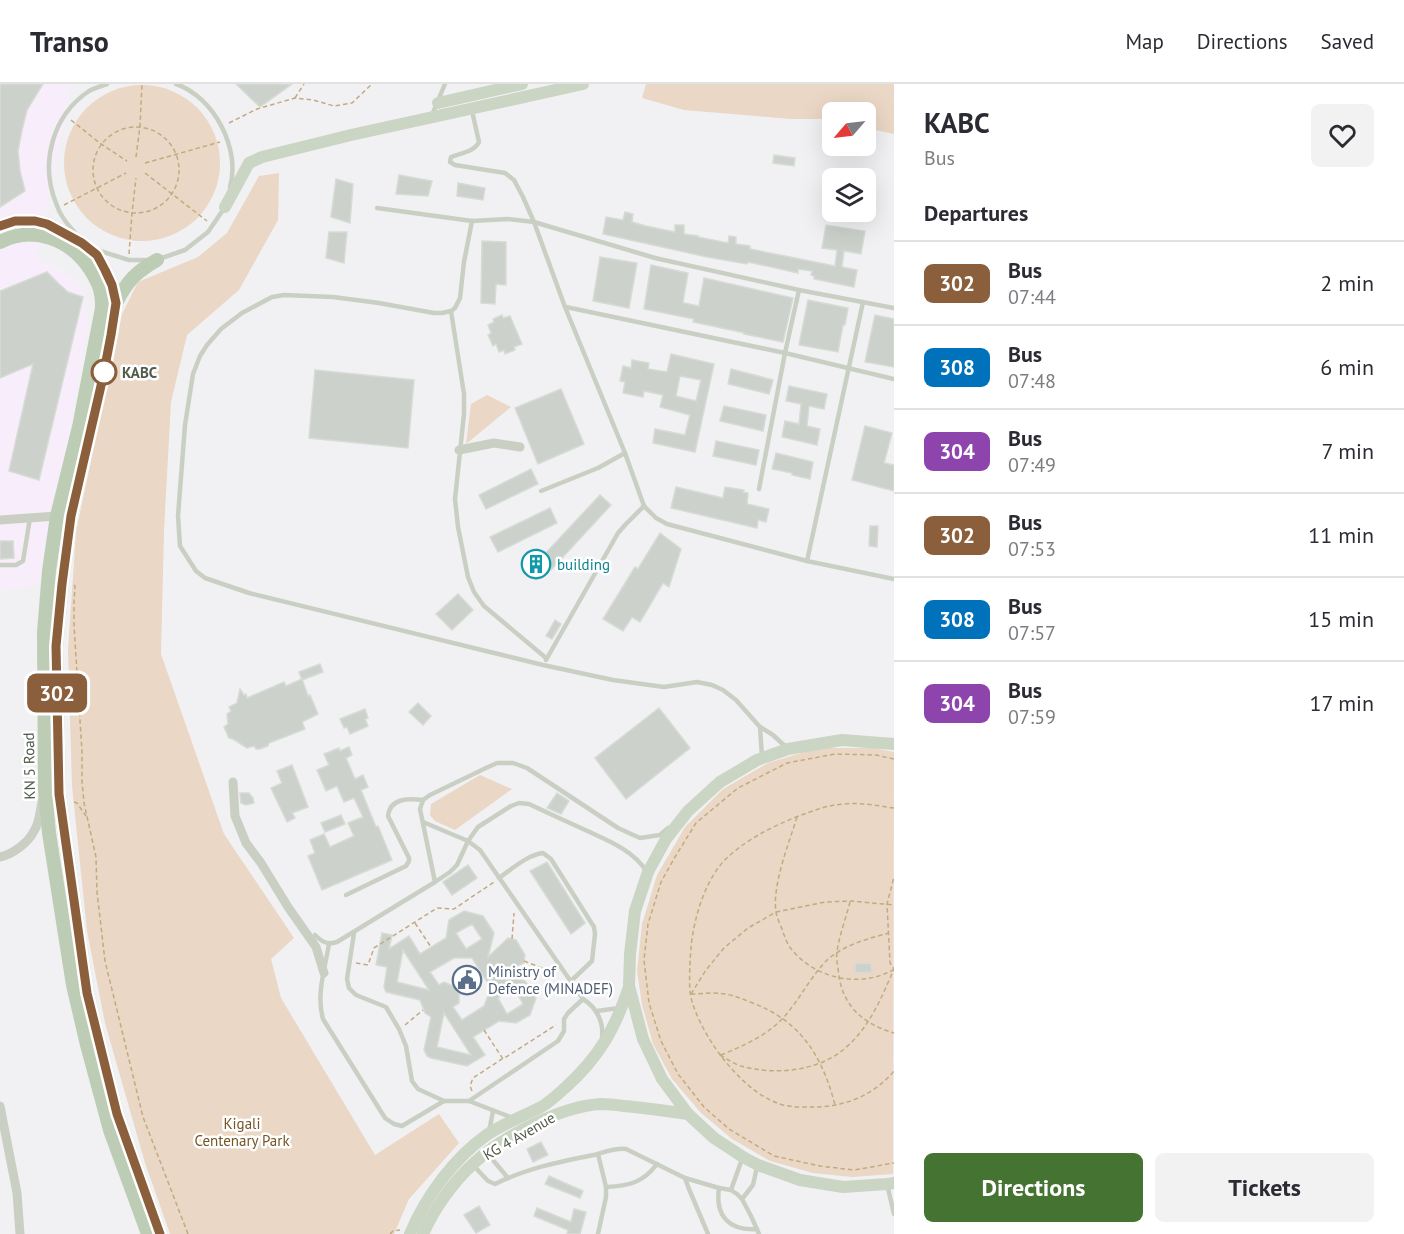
<!DOCTYPE html>
<style>
body{margin:0;font-family:"PT Sans",sans-serif;background:#f2f2f3;color:#2b2b33;height:100vh;display:flex;flex-direction:column;font-size:22px;white-space:nowrap}
*{box-sizing:border-box;margin:0}
p{font-size:20px;color:#7c7c81}
.icon{flex:none;width:33px;height:33px;fill:none;stroke:currentColor;stroke-width:2;stroke-linecap:round;stroke-linejoin:round}
.map{position:relative;flex:1;overflow:hidden}
.sheet{display:flex;flex-direction:column;background:#fff;width:510px}
.sheet>*{flex:none}
.badge{padding:0 12px;border-radius:9px;font-size:21px;line-height:39px}
.needle{width:39px;rotate:242deg}
.buttons{position:absolute;left:822px;top:18px;display:grid;gap:12px}
.buttons a{display:grid;place-items:center;width:54px;height:54px;border-radius:9px;background:#fff;box-shadow:0 6px 24px #0002;font-size:30px}
.map>.badge{position:absolute;translate:-50% -50%;box-shadow:0 0 0 3px #fff}
h2{padding:0 30px;font-size:22px;line-height:54px}
.round{display:grid;place-items:center;flex:none;width:63px;height:63px;border-radius:9px;background:#f2f2f3}
.summary{display:flex;align-items:center;justify-content:space-between;height:102px;padding:0 30px}
h1{font-size:28px;font-weight:600;line-height:45px}
.button{display:flex;gap:12px;margin-top:auto;padding:12px 30px}
.button a{flex:1;height:69px;border-radius:9px;background:#457432;color:#fff;font-size:24px;font-weight:600;line-height:69px;text-align:center}
.button a+a{background:#f2f2f3;color:#2b2b33}
ul{padding:0;list-style:none}
li{display:flex;align-items:center;gap:18px;height:84px;padding:0 30px;border-top:2px solid #e1e1e2}
li div{flex:1}
li b{display:block;font-size:22px}
li em{font-style:normal}
li .badge{min-width:66px;font-weight:700;text-align:center}
header{display:flex;align-items:center;gap:36px;box-sizing:border-box;height:84px;padding:0 30px;background:#fff;border-bottom:2px solid #e1e1e2}
header strong{font-size:28px}
nav{display:flex;gap:33px;margin-inline-start:auto;font-size:21px}
main{display:flex;flex:1;min-height:0}
.map>svg:first-child{display:block}
</style>
<header>
<strong>Transo</strong>
<nav><a>Map</a><a>Directions</a><a>Saved</a></nav>
</header>
<main>
<div class="map">
<svg width="894" height="1150" viewBox="0 0 894 1150">
<rect width="100%" height="100%" fill="#f1f1f3"/>
<path fill="#f8edfa" d="M0 0H72L36 174 66 188 84 209 88 245 42 500 0 507Z"/>
<g fill="#ead7c5">
<path d="M646 0H894V50L866 44V28H832V35H790L684 26 642 14Z"/>
<circle cx="142" cy="79" r="78"/>
<path d="M279 89 278 136 239 206 187 251 171 318 164 447 161 570 224 750 294 854 271 875 281 914 375 1071 439 1030 459 1059 409 1115 394 1150H170L145 1079 105 939 87 847 72 702 68 566 76 448 122 230 138 198 198 173 227 149 259 92Z"/>
<path d="M487 311 511 323 466 360 471 320Z"/>
<path d="M818 664H873L894 668 893 1090 852 1093 813 1089 770 1077 732 1055 701 1029 672 995 653 960 642 921 637 887 642 840 657 791 685 743 723 705 768 679Z"/>
<path d="M480 691 512 705 455 746 435 737 430 731 431 720Z"/>
</g>
<g fill="#ccd2cb" stroke="#d6dbd5" stroke-width="1.5" fill-rule="evenodd">
<path d="M0 0H43L27 26 22 46 18 67 20 87 25 107 0 123Z"/>
<path d="M236 0H292L260 23Z"/>
<path d="M774 71 795 74 794 82 773 79Z"/>
<path d="M399 91 432 97 428 112 396 110Z"/>
<path d="M336 95 353 100 350 139 331 133Z"/>
<path d="M458 99 485 104 483 116 457 112Z"/>
<path d="M625 128 633 130 632 138 646 142 675 148V141H684V150L698 152V153L728 159 729 152 736 153V160L750 162V165L835 182 837 166 822 164 826 141 865 147 861 170 844 167 842 183 857 186 854 203 814 195V192L811 191 812 187 798 185V189L748 178 747 180 707 173 603 150 606 133 623 136Z"/>
<path d="M329 148H347L344 179 326 174Z"/>
<path d="M482 157 506 158V201L496 200 495 220 481 219Z"/>
<path d="M600 173 637 179 629 224 593 217Z"/>
<path d="M651 181 688 189 683 218 684 219 699 222 704 194 793 214 783 258 744 250 745 249 693 238 694 235 644 225Z"/>
<path d="M47 188 58 199 68 208 83 213 39 396 9 387 33 280 0 294V207Z"/>
<path d="M808 216 848 224 845 241H843L838 268 799 261Z"/>
<path d="M502 231 503 234 510 232 522 260 514 263 515 266 505 270 504 266 499 268 496 260 493 262 488 251 491 249 488 241 494 238 493 235Z"/>
<path d="M875 231 894 235V283L865 278Z"/>
<path d="M671 270 714 280 695 368 653 359 655 345 685 351 690 331 660 323 663 311 644 307 643 313 623 309 625 298 620 297 623 282 631 284 632 276 649 279 648 285 667 288ZM680 292 701 296 696 317 676 312Z"/>
<path d="M731 285 773 296 769 310 728 300Z"/>
<path d="M315 286 414 296 408 364 309 354Z"/>
<path d="M789 302 827 310 824 325 809 322 807 342 820 345 817 361 782 353 785 337 799 340 801 320 786 317Z"/>
<path d="M561 305 584 360 538 380 515 324Z"/>
<path d="M724 322 766 331 763 347 720 337Z"/>
<path d="M865 342 892 349 884 379 894 381V407L852 396Z"/>
<path d="M716 357 759 366 756 381 713 372Z"/>
<path d="M776 369 813 378 810 395 792 391V389L772 385Z"/>
<path d="M531 385 538 400 486 425 479 411Z"/>
<path d="M676 403 723 414 725 403 744 406 743 408 748 409 747 420 769 425 766 438 758 436 757 444 671 424Z"/>
<path d="M600 411 611 421 551 486 548 483 536 495 522 481 537 465 543 472Z"/>
<path d="M550 424 557 439 498 468 490 453Z"/>
<path d="M870 442H878L877 463 869 462Z"/>
<path d="M660 449 681 465 669 503 663 499 640 538 632 533 623 547 603 535 635 483 638 485Z"/>
<path d="M0 457H13L14 474 0 475Z"/>
<path d="M458 510 473 526 452 546 436 530Z"/>
<path d="M555 536 561 540 552 555 546 552Z"/>
<path d="M320 580 323 588 302 596 299 588Z"/>
<path d="M302 595 308 612 310 611 318 630 302 638 305 645 269 659 268 662 260 665H256L254 662 247 664 233 655 229 654 224 643 228 640 227 630 231 627 229 623 237 619 240 605 244 611 246 610 247 614 284 598 286 602Z"/>
<path d="M418 619 431 632 423 641 409 628Z"/>
<path d="M659 624 690 664 626 715 595 674Z"/>
<path d="M365 625 368 634 365 635 368 642 350 650 347 643 344 644 340 635Z"/>
<path d="M349 663 352 671 346 674 355 695 363 691 368 703 361 706 376 743 378 742 392 776 322 806 308 772 315 769 310 756 324 750 330 763 354 752 348 739 363 733 354 714 344 718 337 702 326 707 317 686 329 681 324 670 339 664 340 667Z"/>
<path d="M292 681 308 723 292 729 295 734 287 738 271 704 282 699 277 687Z"/>
<path d="M240 709H249L253 714 254 719 246 721 241 719Z"/>
<path d="M557 709 569 717 561 730 547 724Z"/>
<path d="M341 731 345 740 325 748 321 739Z"/>
<path d="M547 778 585 839 571 850 530 787Z"/>
<path d="M468 781 477 794 452 811 443 798Z"/>
<path d="M464 827 483 832 494 849 488 873 508 854 516 856 525 871 524 879 500 890 525 897 536 914 530 931 516 939 499 937 473 953 485 971 467 982 431 974 427 972 424 966 431 933 425 929 420 916 386 908 384 903 387 883 376 881 382 849 392 851 389 865 409 852 420 870 446 854 449 836ZM472 840 482 855 466 865 456 849ZM403 866 429 906 397 898ZM454 874H472L491 904 484 922 462 936 453 923 459 919V910L457 905 453 902 444 898 439 901 430 888ZM514 904 523 920 507 930 498 914ZM444 929 471 971 437 963Z"/>
<path d="M871 879 872 888 855 889V880Z"/>
<path d="M541 1058 548 1071 533 1078 527 1065Z"/>
<path d="M549 1092 583 1107 580 1114 545 1100Z"/>
<path d="M479 1122 490 1141 476 1149 464 1131Z"/>
<path d="M537 1124 571 1138 574 1125 586 1128 580 1150H567L568 1146 534 1132Z"/>
</g>
<g fill="none" stroke-linecap="round" stroke-linejoin="round">
<g stroke="#c4aa81" stroke-width="1.5" stroke-dasharray="4.5 3" stroke-linecap="butt">
<path d="M295 14 304 0"/>
<path d="M71 36 101 60 127 77"/>
<path d="M229 39 257 25 295 14 313 16 334 22 352 19 372 0"/>
<circle cx="136" cy="86" r="43"/>
<path d="M136 73 140 42 142 0"/>
<path d="M145 79 220 58"/>
<path d="M145 89 207 137"/>
<path d="M64 121 126 89"/>
<path d="M129 170 132 129 136 94"/>
<path d="M74 501 75 502 74 519V541L82 668V698L84 719 96 773 97 808 105 877 143 1033 188 1150"/>
<path d="M894 675 876 671 835 670 787 679 738 704 696 739 675 773 661 798 648 840 644 876 649 919 661 957 678 990 704 1023 729 1045 774 1072 820 1082 854 1086 894 1079"/>
<path d="M74 718 77 719 86 732"/>
<path d="M894 724C878 722 861 718 844 720 826 721 813 727 796 733 772 743 749 754 729 772 706 792 694 833 691 863 690 878 689 893 690 908 693 930 711 960 725 977 739 994 756 1011 777 1019 789 1024 805 1023 818 1023 847 1022 875 1010 894 987"/>
<path d="M797 733C789 759 772 801 776 828 777 834 780 840 782 845 784 851 786 857 789 862 812 894 858 905 893 886"/>
<path d="M850 818C846 834 839 852 837 868 836 873 837 878 838 883 840 919 860 939 894 949"/>
<path d="M415 839 431 863"/>
<path d="M512 855 514 829"/>
<path d="M524 877 550 887 554 886"/>
<path d="M356 879 368 881 374 864 437 824 454 825 494 798"/>
<path d="M691 910 706 886 724 864 748 844 776 828 825 818 851 817 894 821"/>
<path d="M691 910C698 910 706 909 714 909 727 909 738 913 750 918 800 936 822 971 835 1021"/>
<path d="M405 941 423 926"/>
<path d="M484 946 503 975 556 941"/>
<path d="M720 971C727 975 734 980 741 982 772 991 812 988 839 969 849 962 860 950 867 939 878 923 886 903 894 885L890 879 887 820 894 793"/>
<path d="M721 971C743 962 768 951 784 933 799 916 810 894 826 877 843 861 867 855 889 849"/>
<path d="M472 1007 470 1002 473 994 502 975"/>
<path d="M390 1150 393 1147 400 1146"/>
</g>
<g stroke="#c9d0c3" stroke-width="4.5">
<path d="M176 0C214 13 241 65 230 103"/>
<path d="M472 27 479 58C474 68 461 69 451 73L450 78 455 81 505 89 514 96 523 113 534 138 565 223 625 369 644 422 656 434 667 440 807 477 894 495"/>
<path d="M432 31 445 0"/>
<path d="M377 124 472 137"/>
<path d="M76 150C71 144 66 139 62 132 59 128 58 124 56 119 40 79 52 32 89 7 94 4 101 2 107 0"/>
<path d="M100 167 129 176H147"/>
<path d="M159 175 185 166 208 148 225 123"/>
<path d="M566 223 785 269 894 295"/>
<path d="M451 227 464 310V330L455 415 458 443 468 493 474 508 484 522 546 574"/>
<path d="M759 405 785 269 799 206"/>
<path d="M541 407 598 384 625 369"/>
<path d="M807 477 863 218"/>
<path d="M0 481H16L23 477 30 434"/>
<path d="M546 576 618 449 626 440 644 422"/>
<path d="M760 643 762 673"/>
<path d="M787 664 773 651 760 643 736 616 723 606 712 601 697 598 664 603 613 596 543 581 249 509 205 494 196 487 180 462 178 432 185 341 193 290 200 272 207 261 221 245 242 229 272 213 284 211 333 213 379 219 434 229H442L451 227 455 224 460 214 464 178 472 137 507 135 534 138 655 174 799 206 894 224"/>
<path d="M423 738 468 757 480 766 583 915C596 923 604 938 602 953"/>
<path d="M499 794C512 785 527 771 543 769L551 775 594 843 595 850 592 877 571 897"/>
<path d="M435 798 420 725 423 716 430 711 486 684 497 679H513L527 684 618 744 640 754 660 751 668 744"/>
<path d="M346 811 406 782 409 777V774L388 732C390 714 409 714 423 716"/>
<path d="M354 849 347 895 349 904 356 911 386 923 399 945 406 962 412 997 418 1005 444 1017H469L513 1034"/>
<path d="M315 851C322 858 327 861 337 858L435 798 450 788 457 781 468 757 478 743 511 722 519 719 529 720C546 728 563 736 581 744 604 755 633 765 647 788"/>
<path d="M329 860C325 884 316 911 323 935L385 1034 394 1040 402 1042 444 1017"/>
<path d="M597 927 619 924"/>
<path d="M469 1017 558 957 564 947V935L568 929 583 915"/>
<path d="M489 1048 493 1027"/>
<path d="M487 1069 508 1094"/>
<path d="M474 1082 488 1097 495 1100C527 1084 563 1077 598 1070"/>
<path d="M685 1094 689 1105 708 1150"/>
<path d="M887 1100 894 1130"/>
<path d="M606 1103C628 1102 643 1099 657 1080"/>
<path d="M719 1104C715 1132 729 1147 757 1145"/>
<path d="M731 1106 742 1075"/>
<path d="M742 1115 753 1101 757 1083"/>
<path d="M598 1150 606 1113V1103L598 1070C608 1067 616 1064 626 1065L685 1094 719 1104 731 1106 737 1110 742 1115 751 1132 759 1150"/>
</g>
<g stroke="#c9d0c3" stroke-width="9">
<path d="M459 366 494 359 520 363"/>
<path d="M0 436 57 432"/>
<path d="M233 698 235 732 246 759 261 779 288 823 316 863 324 889"/>
<path d="M0 773C13 770 28 759 34 747 40 739 40 724 43 714"/>
<path d="M0 1022 17 1109 20 1150"/>
</g>
<g stroke="#cad5c4" stroke-width="12">
<path d="M438 19 522 0"/>
<path d="M225 123 249 79 262 73 351 51 583 0"/>
<path d="M894 660 842 656 788 665 757 676 720 698 688 727 666 755 648 788 635 827 630 870 629 902 643 955 662 995 688 1030 714 1054 743 1073 758 1081 800 1096 843 1103 887 1100 894 1099"/>
<path d="M410 1150C426 1112 454 1074 488 1050 505 1039 524 1032 541 1023 550 1018 558 1010 566 1003 599 973 615 945 629 903"/>
<path d="M423 1150C434 1125 453 1098 474 1079 503 1052 562 1022 601 1020 609 1020 617 1021 624 1022 646 1024 667 1027 688 1030"/>
</g>
<g stroke="#bdccb4" stroke-width="14">
<path d="M0 142 15 137H35L47 140 82 159 97 172 105 186 112 201 116 219 103 293 71 432 62 500 56 562 59 710 87 909 117 1030 160 1150"/>
<path d="M0 158C33 141 70 155 90 185 95 193 100 201 101 210 102 215 102 220 102 224L79 343 57 432 49 487 44 548 45 706 49 749 66 857 73 901 87 961 110 1046 148 1150"/>
<path d="M116 219C127 197 136 188 157 176"/>
</g>
</g>
<g fill="none" stroke-linecap="round" stroke-linejoin="round">
<g stroke="#fff" stroke-width="14">
<path id="line" d="M0 142 15 137H35L47 140 82 159 97 171 105 186 112 201 116 219 111 251 103 293 71 432 62 500 56 562 59 710 87 909 117 1030 160 1150"/>
</g>
<use href="#line" stroke="#8b5e3c" stroke-width="9"/>
</g>
<defs>
<g id="building-ring" transform="scale(1.5)"><circle r="9.5" fill="#fff" stroke="#0f9aa8" stroke-width="1.5"/><path d="M-4-6H4V6H1V3H-1V6H-4ZM-2.5-4.3h1.7v1.8h-1.7ZM.8-4.3h1.7v1.8H.8ZM-2.5-1h1.7V.8h-1.7ZM.8-1h1.7V.8H.8Z" fill="#0f9aa8"/></g>
<g id="civic-ring" transform="scale(1.5)"><circle r="9.5" fill="#fff" stroke="#5c6f8a" stroke-width="1.5"/><path d="M-.6-6.5H3V-4.5H.6V-3L4-1V1h2V6H-6V1h2V-1L-.6-3ZM-1.2 2.5V6h2.4V2.5Z" fill="#5c6f8a"/></g>
</defs>
<g fill-rule="evenodd">
<use href="#building-ring" x="536" y="480"/>
<use href="#civic-ring" x="467" y="896"/>
</g>
<circle fill="#fff" stroke="#8b5e3c" stroke-width="3" cx="104" cy="288" r="12"/>
<g text-anchor="middle" dominant-baseline="central" stroke-width="5" stroke-linejoin="round" paint-order="stroke">
<g font-size="15" font-weight="bold" fill="#525c4b" stroke="#fff" text-anchor="start">
<text x="122" y="288">KABC</text>
</g>
<g font-size="15" fill="#0d838f" stroke="#fff" text-anchor="start">
<text x="557" y="480">building</text>
</g>
<g font-size="15" fill="#525c4b" stroke="#fff">
<text transform="translate(29 682) rotate(-91)">KN 5 Road</text>
<text transform="translate(519 1052) rotate(-30)">KG 4 Avenue</text>
</g>
<g font-size="15" fill="#4e5e75" stroke="#fff" text-anchor="start">
<text x="488" y="887">Ministry of<tspan x="488" dy="17">Defence (MINADEF)</tspan></text>
</g>
<g font-size="15" fill="#755523" stroke="#fff">
<text x="242" y="1039">Kigali<tspan x="242" dy="17">Centenary Park</tspan></text>
</g>
</g>
</svg>
<div class="buttons">
<a><svg class="needle" viewBox="-14 -14 28 28"><path d="M0-13l5 13h-10z" fill="#e53935"/><path d="M0 13l5-13h-10z" fill="#7c7c81"/></svg></a>
<a><svg class="icon" aria-label="layers" viewBox="0 0 24 24"><path d="M12 4l9 5-9 5-9-5zM3 14l9 5 9-5"/></svg></a>
</div>
<b class="badge" style="left:57px;top:609px;background:#8b5e3c;color:#fff">302</b>
</div>
<section class="sheet">
<div class="summary"><div><h1>KABC</h1><p>Bus</p></div><a class="round"><svg class="icon" aria-label="heart" viewBox="0 0 24 24"><path d="M12 20l-8-8c-3-5 5-10 8-4 3-6 11-1 8 4z"/></svg></a></div>
<h2>Departures</h2>
<ul>
<li><span class="badge" style="background:#8b5e3c;color:#fff">302</span><div><b>Bus</b><p>07:44</p></div><em>2 min</em></li>
<li><span class="badge" style="background:#0072bc;color:#fff">308</span><div><b>Bus</b><p>07:48</p></div><em>6 min</em></li>
<li><span class="badge" style="background:#8e44ad;color:#fff">304</span><div><b>Bus</b><p>07:49</p></div><em>7 min</em></li>
<li><span class="badge" style="background:#8b5e3c;color:#fff">302</span><div><b>Bus</b><p>07:53</p></div><em>11 min</em></li>
<li><span class="badge" style="background:#0072bc;color:#fff">308</span><div><b>Bus</b><p>07:57</p></div><em>15 min</em></li>
<li><span class="badge" style="background:#8e44ad;color:#fff">304</span><div><b>Bus</b><p>07:59</p></div><em>17 min</em></li>
</ul>
<div class="button"><a>Directions</a><a>Tickets</a></div>
</section>
</main>
